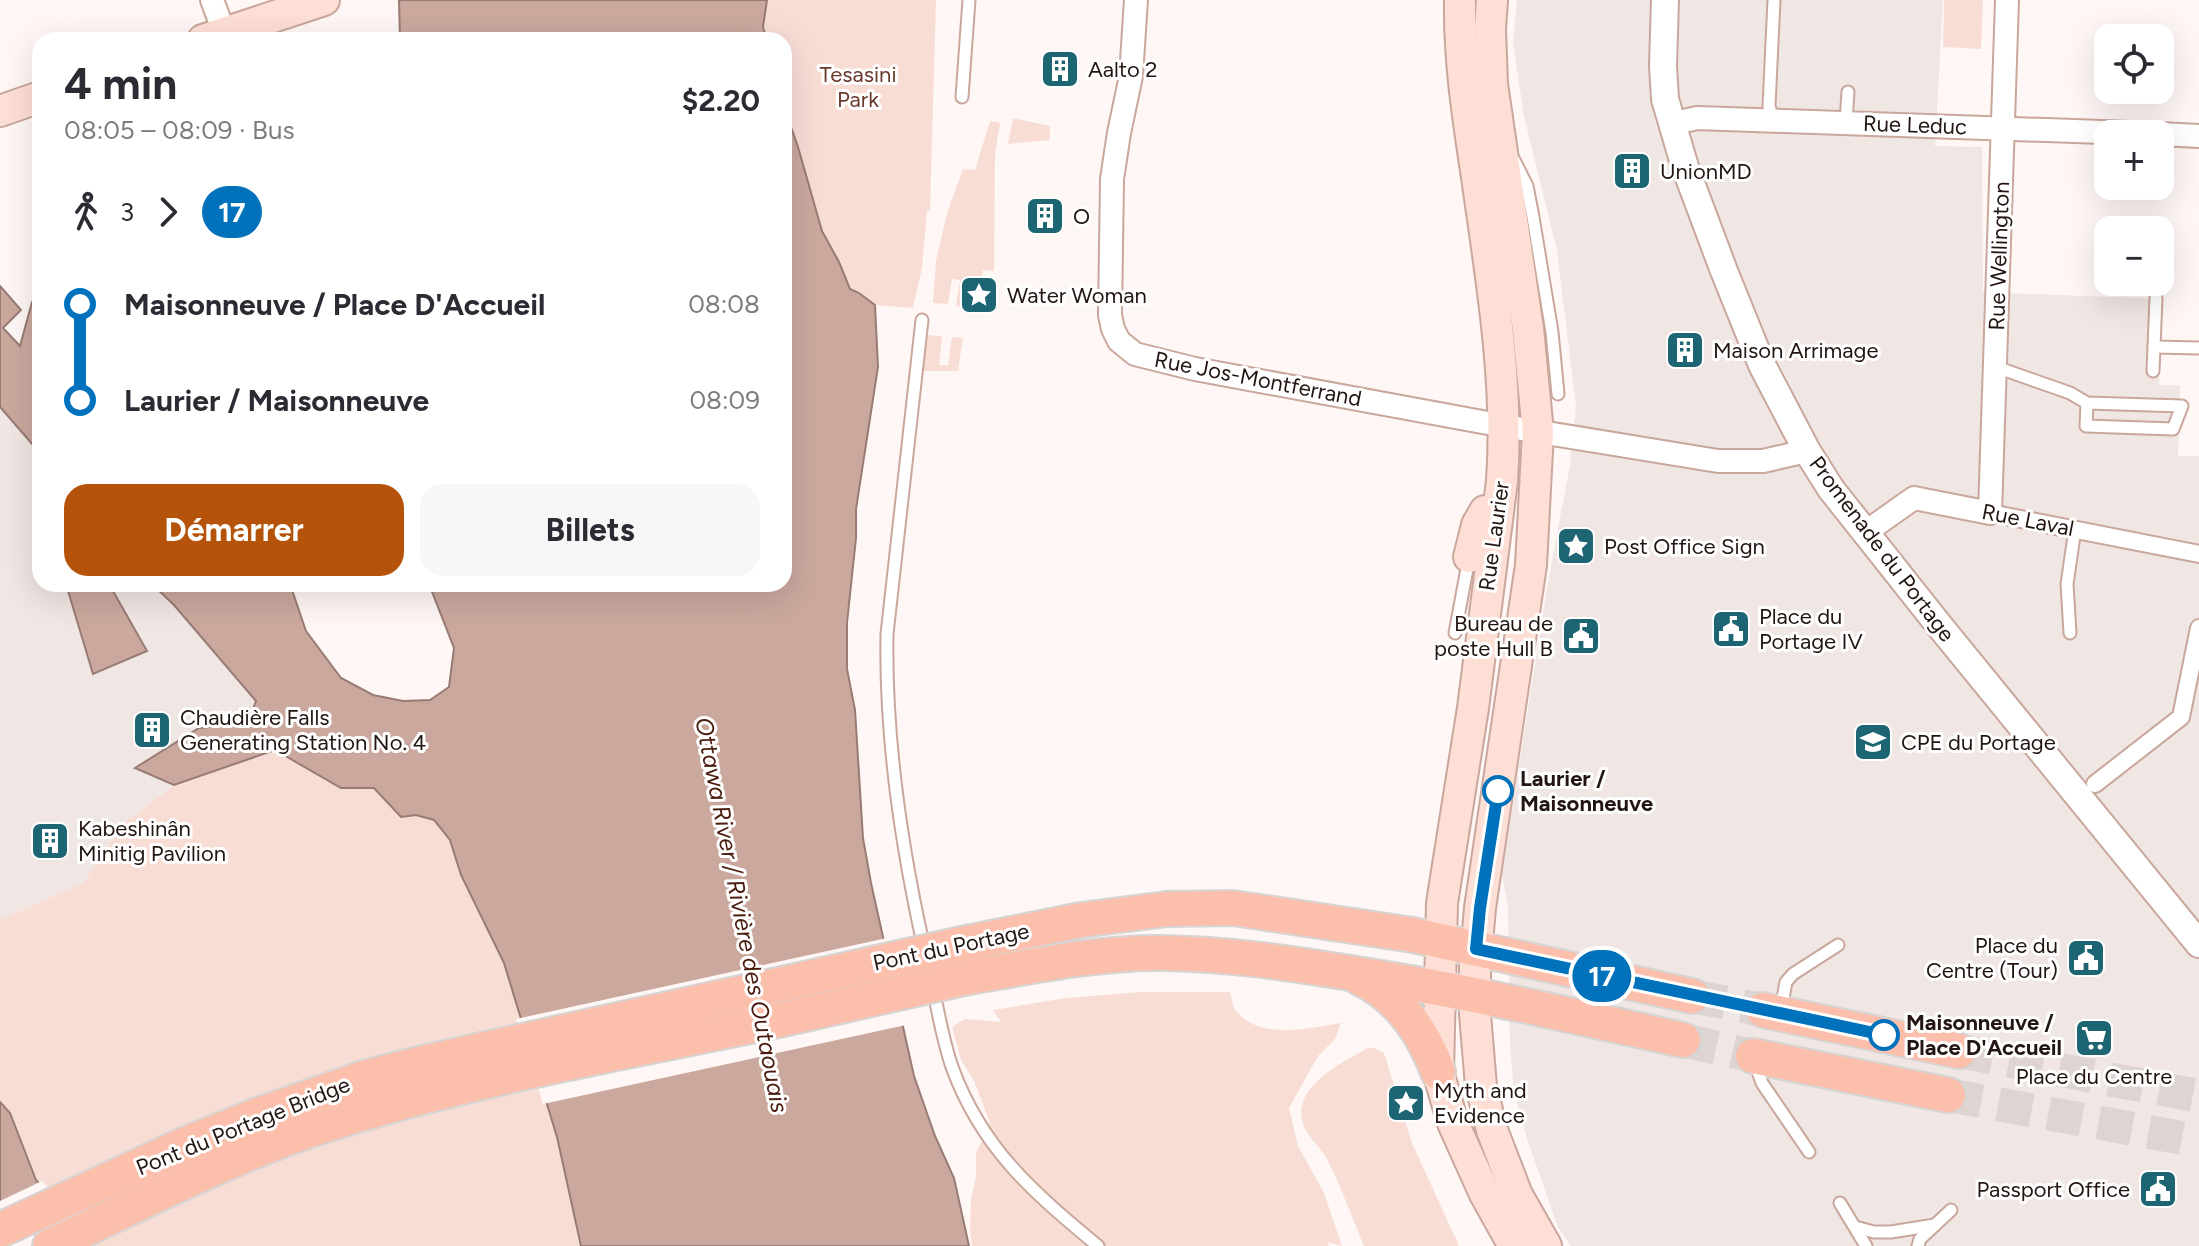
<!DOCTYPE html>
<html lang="fr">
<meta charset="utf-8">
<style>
body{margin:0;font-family:Figtree,sans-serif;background:#f7f7f7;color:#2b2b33;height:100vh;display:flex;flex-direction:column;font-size:30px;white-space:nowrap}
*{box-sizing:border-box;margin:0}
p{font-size:26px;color:#7c7c81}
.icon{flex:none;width:44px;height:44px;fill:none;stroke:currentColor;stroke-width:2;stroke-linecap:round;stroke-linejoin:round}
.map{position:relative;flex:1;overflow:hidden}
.drawer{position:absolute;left:32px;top:32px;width:760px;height:560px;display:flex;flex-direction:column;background:#fff;border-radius:24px;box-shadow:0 8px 32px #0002}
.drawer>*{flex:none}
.badge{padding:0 16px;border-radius:26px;font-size:28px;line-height:52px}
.buttons{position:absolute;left:2094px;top:24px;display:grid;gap:16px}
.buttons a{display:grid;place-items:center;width:80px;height:80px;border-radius:16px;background:#fff;box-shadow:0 8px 32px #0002;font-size:40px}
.map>.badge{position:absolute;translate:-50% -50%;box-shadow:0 0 0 4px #fff}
.legs{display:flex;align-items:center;gap:12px;height:88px;padding:0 32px;font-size:26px}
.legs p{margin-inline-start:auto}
.summary{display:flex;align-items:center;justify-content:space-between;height:136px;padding:0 32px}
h1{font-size:44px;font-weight:700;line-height:60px}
.button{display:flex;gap:16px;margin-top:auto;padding:16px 32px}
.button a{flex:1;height:92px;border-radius:24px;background:#b45309;color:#fff;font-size:32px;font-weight:700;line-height:92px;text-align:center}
.button a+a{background:#f7f7f7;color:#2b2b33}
ul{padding:0 32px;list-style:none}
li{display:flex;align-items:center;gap:28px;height:96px;font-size:30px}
li i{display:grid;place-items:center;width:12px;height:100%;margin:0 10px;background:currentColor}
li i::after{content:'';width:20px;height:20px;margin:-10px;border:6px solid;border-radius:50%;background:#fff}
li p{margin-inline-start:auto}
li:first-child i{background:linear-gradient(#0000 50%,currentColor 0)}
li:last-child i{background:linear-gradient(currentColor 50%,#0000 0)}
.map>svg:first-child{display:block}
</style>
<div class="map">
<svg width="2199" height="1246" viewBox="0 0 2199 1246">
<rect width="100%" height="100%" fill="#fff7f5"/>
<g fill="#f0e6e4">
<path d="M1517 0H1943L1935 146 1982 147 1983 292 2162 299 2159 385H2180L2178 456H2199V1246H1571L1558 1227 1527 1139 1514 1092 1510 1046 1508 907 1502 874 1547 588 1570 465 1576 406 1557 251 1524 116 1513 43Z"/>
<path d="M0 407 40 453V584H152L174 605 256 701 247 724 199 728 136 768 174 785 123 824 84 882 0 920Z"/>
</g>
<g fill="#f8ddd5">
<path d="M767 0H936L930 211H927L922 268 913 308 875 305 859 293 850 289 839 262 822 231 798 147 784 107V40H767L763 28Z"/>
<path d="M1944 0H1983L1981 49 1943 47Z"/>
<path d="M1013 118 1050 126V140L1008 144Z"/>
<path d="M990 121 1000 123 995 153 994 271 983 270 976 308 956 306 960 280 952 279 948 304 933 303 936 261 947 213 963 169 975 170Z"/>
<path d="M926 335 942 336 939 365H948L952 337 963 338 958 371H922Z"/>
<path d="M275 750 341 788H374L400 817 416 815 433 819 450 840 461 875 504 963 557 1137 581 1246H91L36 1180 10 1113 0 1102V920L84 882 123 824 174 785Z"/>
<path d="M1142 992H1230C1232 998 1232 1006 1236 1011 1261 1041 1308 1028 1341 1023L1335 1039 1318 1056 1289 1108 1298 1146 1324 1193 1342 1246 1327 1242 1329 1246H972L970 1230 971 1199 976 1177V1153L990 1123 974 1081 961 1060 952 1027 965 1019 1001 1022 993 1010 1066 998Z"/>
<path d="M1368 1048H1374L1384 1053 1412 1143 1459 1246H1364C1352 1217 1341 1187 1327 1159 1321 1147 1306 1136 1303 1123 1292 1086 1343 1062 1368 1048Z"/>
</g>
<g fill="#caa89e" stroke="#987c74" stroke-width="2">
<path d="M399 0H767L763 27 767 40H400Z"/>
<path d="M784 107 798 147 822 231 839 262 850 289 859 293 875 305 878 367 856 509V538L847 623V669L855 710 863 838 871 883 914 1076 935 1136 954 1178 969 1246H581L557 1137 504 963 461 875 450 840 434 820 416 815 401 817 374 788H341L275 750 174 785 135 768 199 728 247 724 256 701 174 605 152 584H290L306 631 341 678 373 695 403 701 430 700 449 687 454 648 429 584H784Z"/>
<path d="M0 286 21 310 3 328 20 346 32 302 40 305V453L0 407Z"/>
<path d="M66 584H109L147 651 93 674Z"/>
<path d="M0 1102 10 1113 36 1180 91 1246H0Z"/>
</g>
<g fill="#fff7f5">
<path d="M887 938 906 1025 543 1104 516 1019Z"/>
<path d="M42 1181 94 1243 95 1246H0V1201Z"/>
</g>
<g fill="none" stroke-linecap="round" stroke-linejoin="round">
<g stroke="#ded5d3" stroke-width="34" stroke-dasharray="34 17" stroke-linecap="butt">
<path d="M1692 996 1763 1010"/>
<path d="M1683 1040 1753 1056"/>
<path d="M1959 1051 2199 1096"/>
<path d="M1948 1095 2199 1141"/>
</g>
<g stroke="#c9a79c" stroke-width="15">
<g id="service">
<path d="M962 97 969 0"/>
<path d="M1773 120 1769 106 1774 0"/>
<path d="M1846 122 1848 92"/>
<path d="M1514 160 1527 186 1533 217 1552 332 1558 394"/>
<path d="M922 320 887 634C885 740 901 845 924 948"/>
<path d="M2154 347 2199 348"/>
<path d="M1996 367 2070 393 2087 403 2086 426 2173 429 2182 406 2087 403"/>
<path d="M2153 371 2156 298"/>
<path d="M1455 633 1469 558"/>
<path d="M2070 633 2067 584 2075 529"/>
<path d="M933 989C939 1015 943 1041 952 1067 982 1149 1033 1192 1098 1246"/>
<path d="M1781 1009 1786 982 1793 974 1838 945"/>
<path d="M1754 1060 1762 1083 1809 1152"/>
<path d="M1840 1203 1866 1246"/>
<path d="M1855 1227 1874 1232H1891L1935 1225"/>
<path d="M1918 1246 1920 1239 1951 1210"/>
</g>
</g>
<g stroke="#c9a79c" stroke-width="20">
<g id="pedestrian">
<path d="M1990 513 2199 554"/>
<path d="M2095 784 2181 717 2199 628"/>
</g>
</g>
<g stroke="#c9a79c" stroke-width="26">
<g id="minor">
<path d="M212 0 227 40"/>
<path d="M1136 0 1131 76 1119 133 1112 179 1110 315 1113 329 1119 341 1135 354 1195 369 1504 426 1718 461H1763L1807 451"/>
<path d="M1671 124 1697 118 2159 134"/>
<path d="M2160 134 2199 136"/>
<path d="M1866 532 1914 498 1990 513 2007 0"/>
</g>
</g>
<g stroke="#c9a79c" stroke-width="30">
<path id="tertiary" d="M1665 0 1663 66 1665 99 1685 167 1724 271 1762 365 1807 451 1831 489 1938 624 2199 944"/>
</g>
<g stroke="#c9a79c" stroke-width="34">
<g id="secondary">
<path d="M1460 0C1459 60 1468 118 1477 177 1491 277 1509 380 1502 481L1473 708 1442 903 1438 1072 1453 1123 1485 1194 1514 1246"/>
<path d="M1492 0 1490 29 1492 84 1528 329 1538 432 1531 565 1480 908 1475 966V1014L1481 1086 1492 1130 1517 1195 1546 1246"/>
<path d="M203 40 324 0"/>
<path d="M0 111 40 97"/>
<path d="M1469 557 1477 525 1485 511"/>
</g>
</g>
<g stroke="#d7d5d4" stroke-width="38">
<g id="primary">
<path d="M957 945 1081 920 1167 909 1233 908 1413 935 1692 996"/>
<path d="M964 978C1028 967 1098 952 1163 953 1228 954 1291 963 1356 974 1466 991 1574 1016 1683 1040"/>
<path d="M1360 978C1400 997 1423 1032 1438 1072"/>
<path d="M1763 1010 1959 1051"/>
<path d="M1753 1056 1948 1095"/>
<path d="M0 1230 186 1144 255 1116 364 1078 431 1061 773 986"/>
<path d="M50 1246C142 1203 232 1155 328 1124 475 1077 629 1052 779 1020"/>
</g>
</g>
<use href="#service" stroke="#fff" stroke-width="11"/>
<use href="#pedestrian" stroke="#fff" stroke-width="16"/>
<use href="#minor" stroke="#fff" stroke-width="22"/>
<use href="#tertiary" stroke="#fff" stroke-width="26"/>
<use href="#secondary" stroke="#fedfd5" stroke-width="30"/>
<use href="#primary" stroke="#fcbfac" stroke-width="34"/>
<g stroke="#d7d5d4" stroke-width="38" stroke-linecap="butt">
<g id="primary-bridge">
<path d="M773 986 957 945"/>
<path d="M779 1020 964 978"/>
</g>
</g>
<use href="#primary-bridge" stroke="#fcbfac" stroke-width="34"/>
</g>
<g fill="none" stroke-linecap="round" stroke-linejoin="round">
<g stroke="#fff" stroke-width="18">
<path id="line-1" d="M1498 791 1480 908 1476 949 1884 1035"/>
</g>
<use href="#line-1" stroke="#0072bc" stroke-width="12"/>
</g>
<defs>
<g id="building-square" transform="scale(2)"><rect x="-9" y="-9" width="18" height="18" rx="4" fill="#1d6573" stroke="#fff"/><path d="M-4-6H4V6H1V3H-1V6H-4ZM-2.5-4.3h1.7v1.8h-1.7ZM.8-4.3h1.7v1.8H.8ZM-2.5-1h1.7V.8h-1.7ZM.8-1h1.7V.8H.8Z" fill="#fff"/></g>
<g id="sight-square" transform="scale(2)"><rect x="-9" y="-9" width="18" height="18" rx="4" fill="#1d6573" stroke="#fff"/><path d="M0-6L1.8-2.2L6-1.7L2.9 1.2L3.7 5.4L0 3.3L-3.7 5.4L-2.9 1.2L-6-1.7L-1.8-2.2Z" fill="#fff"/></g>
<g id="civic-square" transform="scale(2)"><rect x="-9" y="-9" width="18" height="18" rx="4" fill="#1d6573" stroke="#fff"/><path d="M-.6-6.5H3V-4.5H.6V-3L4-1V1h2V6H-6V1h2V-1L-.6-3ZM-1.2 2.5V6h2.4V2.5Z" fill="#fff"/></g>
<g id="school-square" transform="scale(2)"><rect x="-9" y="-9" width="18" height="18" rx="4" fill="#1d6573" stroke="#fff"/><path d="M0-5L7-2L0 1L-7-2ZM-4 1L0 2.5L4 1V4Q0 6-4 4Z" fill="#fff"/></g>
<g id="supermarket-square" transform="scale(2)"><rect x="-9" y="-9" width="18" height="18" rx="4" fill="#1d6573" stroke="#fff"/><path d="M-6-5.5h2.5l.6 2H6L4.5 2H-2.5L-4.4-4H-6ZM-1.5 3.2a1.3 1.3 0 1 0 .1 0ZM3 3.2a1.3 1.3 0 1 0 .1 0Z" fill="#fff"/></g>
</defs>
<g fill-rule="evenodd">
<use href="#building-square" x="1060" y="69"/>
<use href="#building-square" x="1632" y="171"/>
<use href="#building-square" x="1045" y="216"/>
<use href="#sight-square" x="979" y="295"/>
<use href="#building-square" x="1685" y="350"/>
<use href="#sight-square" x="1576" y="546"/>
<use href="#civic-square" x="1731" y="629"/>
<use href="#civic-square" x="1581" y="636"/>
<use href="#building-square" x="152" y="730"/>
<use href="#school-square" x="1873" y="742"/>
<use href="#building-square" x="50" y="841"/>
<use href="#civic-square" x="2086" y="958"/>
<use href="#supermarket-square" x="2094" y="1038"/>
<use href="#sight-square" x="1406" y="1103"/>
<use href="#civic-square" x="2158" y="1189"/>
</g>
<g fill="#fff" stroke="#0072bc" stroke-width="4">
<circle cx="1498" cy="791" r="14"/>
<circle cx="1884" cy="1035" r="14"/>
</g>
<g text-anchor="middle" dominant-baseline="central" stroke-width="6" stroke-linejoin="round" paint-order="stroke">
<g font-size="22" fill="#221512" stroke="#fff" text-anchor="start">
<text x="1088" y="69">Aalto 2</text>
<text x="1660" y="171">UnionMD</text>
<text x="1073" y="216">O</text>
<text x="1007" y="295">Water Woman</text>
<text x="1713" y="350">Maison Arrimage</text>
<text x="1604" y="546">Post Office Sign</text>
<text x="1759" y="616">Place du<tspan x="1759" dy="25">Portage IV</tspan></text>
<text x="1553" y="623" text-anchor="end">Bureau de<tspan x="1553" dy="25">poste Hull B</tspan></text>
<text x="180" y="717">Chaudière Falls<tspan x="180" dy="25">Generating Station No. 4</tspan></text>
<text x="1901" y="742">CPE du Portage</text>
<text x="78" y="828">Kabeshinân<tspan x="78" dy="25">Minitig Pavilion</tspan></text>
<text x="2058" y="945" text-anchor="end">Place du<tspan x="2058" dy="25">Centre (Tour)</tspan></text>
<text x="2094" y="1076" text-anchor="middle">Place du Centre</text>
<text x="1434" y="1090">Myth and<tspan x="1434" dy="25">Evidence</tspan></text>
<text x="2130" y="1189" text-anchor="end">Passport Office</text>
</g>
<g font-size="22" fill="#693a2b" stroke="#fff">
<text x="858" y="74">Tesasini<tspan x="858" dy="25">Park</tspan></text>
</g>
<g font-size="22" fill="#221512" stroke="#fff">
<text transform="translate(1915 125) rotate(2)">Rue Leduc</text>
<text transform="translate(1999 256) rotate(-88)">Rue Wellington</text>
<text transform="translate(1258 379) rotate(11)">Rue Jos-Montferrand</text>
<text transform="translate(2028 520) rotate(11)">Rue Laval</text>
<text transform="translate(1494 536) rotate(-82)">Rue Laurier</text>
<text transform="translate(1882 549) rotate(53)">Promenade du Portage</text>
<text transform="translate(951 947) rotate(-12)">Pont du Portage</text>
<text transform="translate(243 1126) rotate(-22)">Pont du Portage Bridge</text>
</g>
<g font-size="22" font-weight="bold" fill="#221512" stroke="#fff" text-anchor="start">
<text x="1520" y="778">Laurier /<tspan x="1520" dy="25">Maisonneuve</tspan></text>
<text x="1906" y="1022">Maisonneuve /<tspan x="1906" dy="25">Place D'Accueil</tspan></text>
</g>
<g font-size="24" font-style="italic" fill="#491c0e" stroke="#fff">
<text transform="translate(742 915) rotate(79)">Ottawa River / Rivière des Outaouais</text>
</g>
</g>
</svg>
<div class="buttons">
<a><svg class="icon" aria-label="locate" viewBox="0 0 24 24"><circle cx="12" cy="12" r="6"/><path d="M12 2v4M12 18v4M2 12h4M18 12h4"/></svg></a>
<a>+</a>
<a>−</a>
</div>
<b class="badge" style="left:1602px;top:976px;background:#0072bc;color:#fff">17</b>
<section class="drawer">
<div class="summary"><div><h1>4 min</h1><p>08:05 – 08:09 · Bus</p></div><b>$2.20</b></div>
<div class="legs"><svg class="icon" aria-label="walk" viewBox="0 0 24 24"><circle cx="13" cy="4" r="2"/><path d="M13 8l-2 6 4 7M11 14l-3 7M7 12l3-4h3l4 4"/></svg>3<svg class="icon" aria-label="forward" viewBox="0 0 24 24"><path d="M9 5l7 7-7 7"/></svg><b class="badge" style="background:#0072bc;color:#fff">17</b></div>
<ul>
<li><i style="color:#0072bc"></i><b>Maisonneuve / Place D'Accueil</b><p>08:08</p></li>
<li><i style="color:#0072bc"></i><b>Laurier / Maisonneuve</b><p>08:09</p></li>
</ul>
<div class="button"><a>Démarrer</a><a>Billets</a></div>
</section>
</div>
